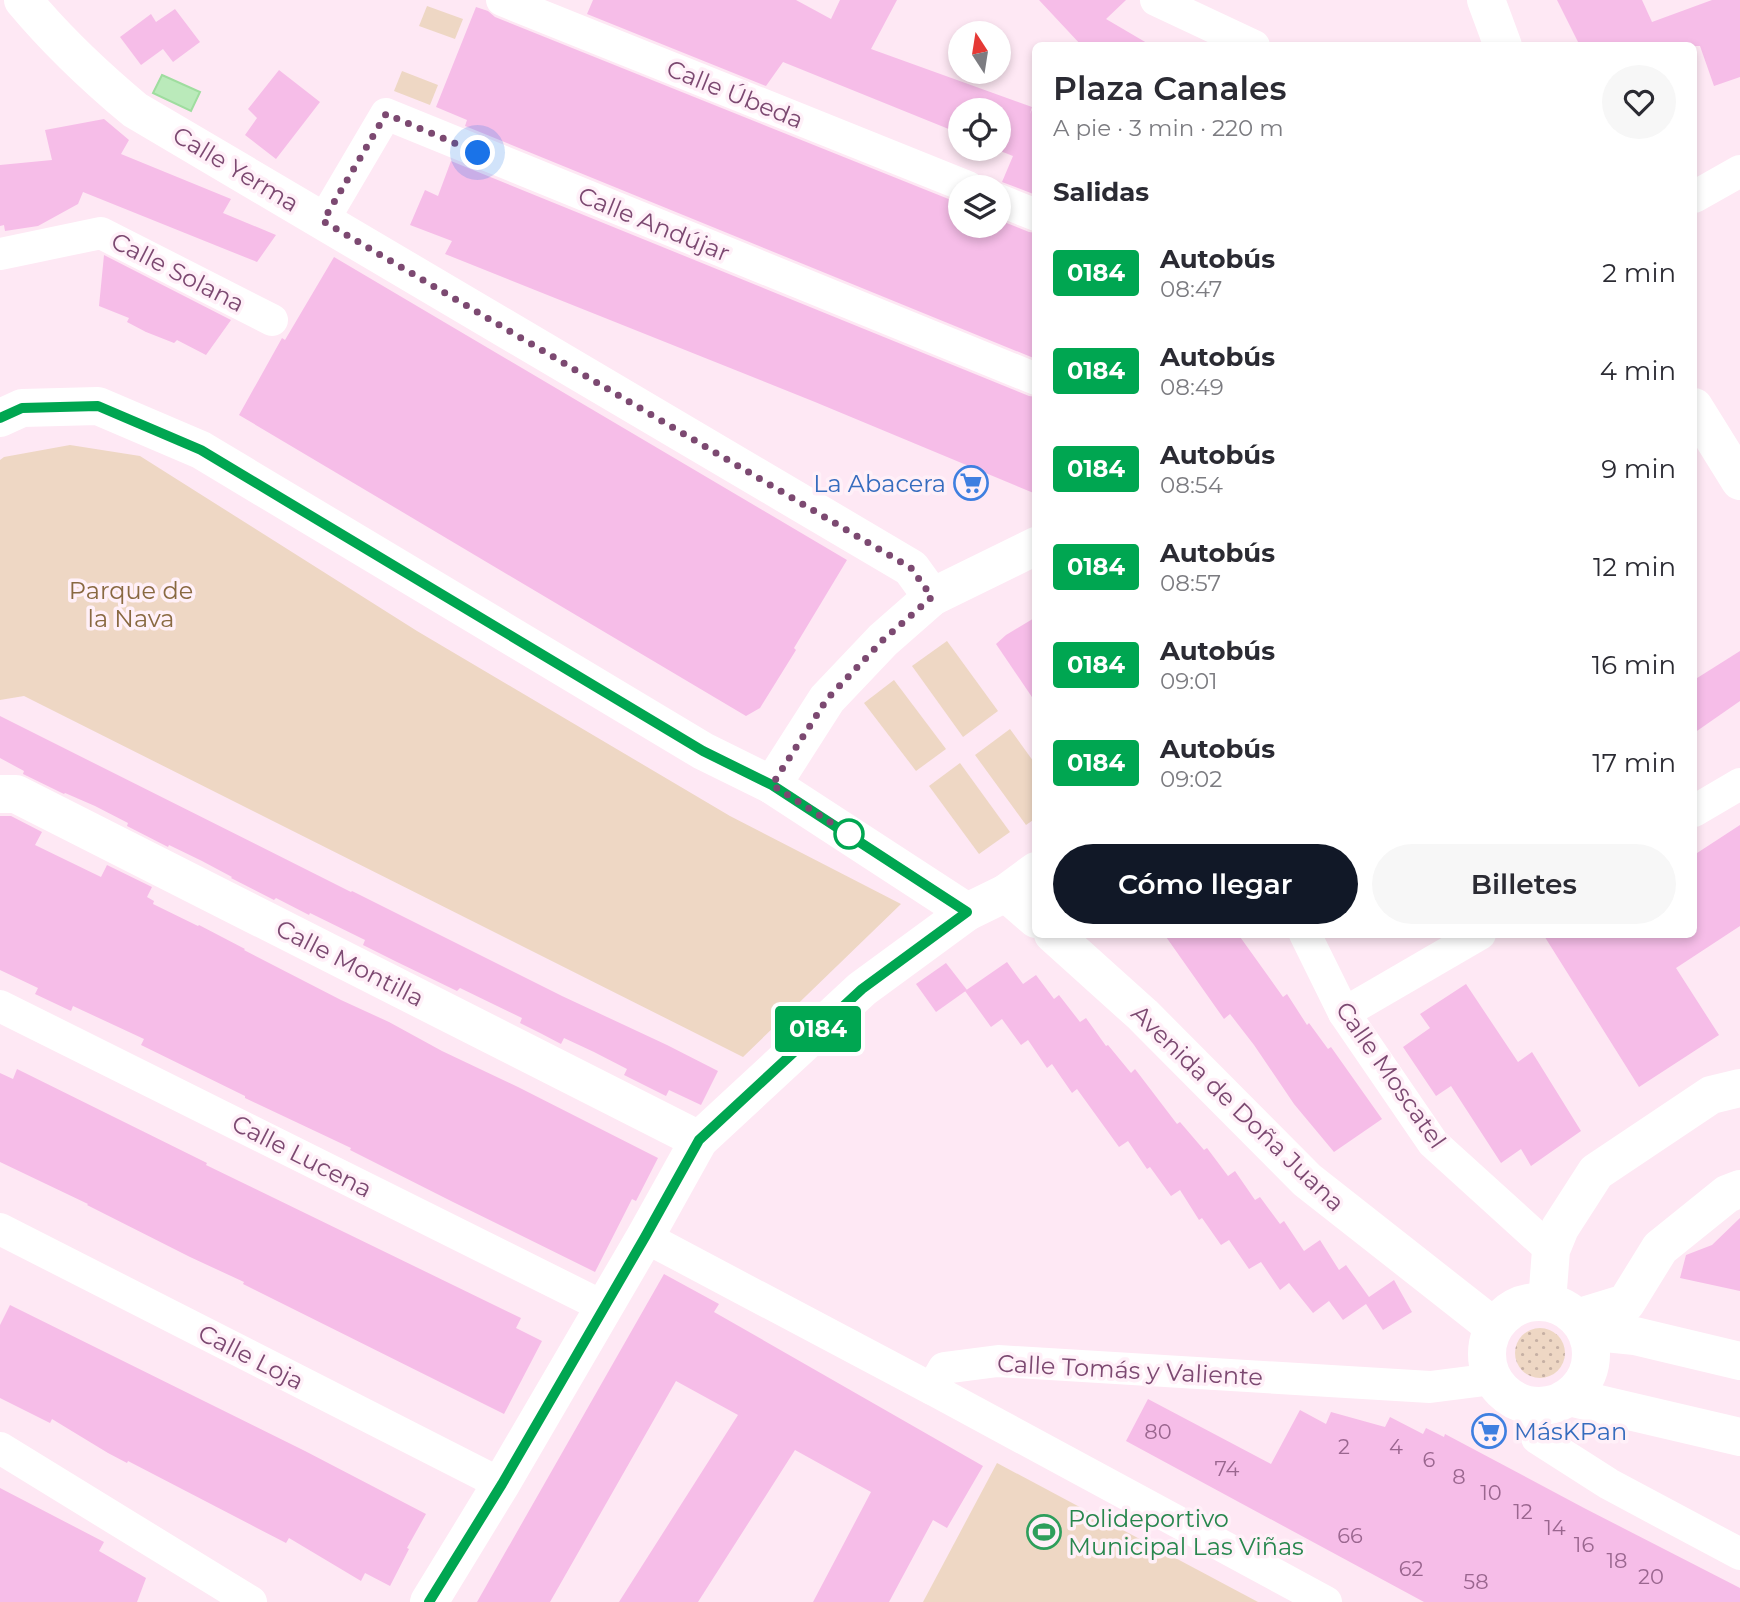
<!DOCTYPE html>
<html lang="es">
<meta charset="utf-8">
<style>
body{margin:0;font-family:Montserrat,sans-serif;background:#f7f7f7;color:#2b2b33;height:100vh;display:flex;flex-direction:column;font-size:26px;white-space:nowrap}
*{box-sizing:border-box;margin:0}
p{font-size:23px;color:#7c7c81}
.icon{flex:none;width:38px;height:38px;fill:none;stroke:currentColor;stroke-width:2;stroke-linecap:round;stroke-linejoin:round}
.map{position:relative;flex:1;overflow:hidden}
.panel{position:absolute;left:1032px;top:42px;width:665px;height:896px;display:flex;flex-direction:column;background:#fff;border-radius:10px;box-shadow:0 4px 10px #0003}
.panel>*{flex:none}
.badge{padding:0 14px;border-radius:5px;font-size:24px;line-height:46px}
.needle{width:46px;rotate:348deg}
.fabs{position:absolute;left:948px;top:21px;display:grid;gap:14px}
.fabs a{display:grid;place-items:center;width:63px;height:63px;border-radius:50%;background:#fff;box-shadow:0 4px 10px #0003;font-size:35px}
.you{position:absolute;width:35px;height:35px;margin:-18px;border:5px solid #fff;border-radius:50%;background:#1a73e8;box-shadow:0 0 0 10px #1a73e833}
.map>.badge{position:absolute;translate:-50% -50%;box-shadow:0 0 0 4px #fff}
h2{padding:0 21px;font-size:26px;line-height:63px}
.round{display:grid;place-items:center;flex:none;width:74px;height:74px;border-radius:37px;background:#f7f7f7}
.headline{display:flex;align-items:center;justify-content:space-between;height:119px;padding:0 21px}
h1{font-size:33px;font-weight:600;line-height:52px}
.cta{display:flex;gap:14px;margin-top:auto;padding:14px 21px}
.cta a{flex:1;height:80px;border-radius:42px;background:#111827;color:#fff;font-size:28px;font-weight:600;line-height:80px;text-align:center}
.cta a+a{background:#f7f7f7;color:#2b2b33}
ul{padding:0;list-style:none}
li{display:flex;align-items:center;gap:21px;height:98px;padding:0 21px}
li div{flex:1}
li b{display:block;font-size:26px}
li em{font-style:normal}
li .badge{min-width:77px;font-weight:700;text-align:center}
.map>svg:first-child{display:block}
</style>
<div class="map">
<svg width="1740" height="1602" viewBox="0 0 1740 1602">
<defs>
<pattern id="garden-dots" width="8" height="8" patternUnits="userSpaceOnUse" patternTransform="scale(1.75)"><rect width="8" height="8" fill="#eed7c4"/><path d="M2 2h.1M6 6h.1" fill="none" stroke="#c6b0a4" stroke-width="1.8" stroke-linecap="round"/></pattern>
</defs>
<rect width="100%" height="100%" fill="#fee8f4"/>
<g fill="#eed7c4">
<path d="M427 6 463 19 455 39 419 26Z"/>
<path d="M402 71 438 85 430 105 394 91Z"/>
<path d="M70 445 140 456 417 631 730 816 901 904 743 1057 24 696 0 700V460L4 457Z"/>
<path d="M947 641 998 711 963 737 912 666Z"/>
<path d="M894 680 946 749 916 771 864 703Z"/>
<path d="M1010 729 1036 765V818L1026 825 975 755Z"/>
<path d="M960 763 1010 832 979 854 929 786Z"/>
<path d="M997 1463 1258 1602H923Z"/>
</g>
<circle fill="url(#garden-dots)" cx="1540" cy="1353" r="25"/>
<path fill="#baeaba" stroke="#9fdd9f" stroke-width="2" d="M162 75 200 92 191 111 153 93Z"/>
<g fill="#f6bde8">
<path d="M593 0H796L831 19 840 0H897L871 49 1032 107 1030 114 1036 101V195L1002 182 1013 156 995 149H999V110H961V134L783 62 766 86 587 14Z"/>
<path d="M1039 0H1126L1106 19 1152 46H1082Z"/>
<path d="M1557 0H1642L1652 22 1712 0H1740V77L1714 86 1700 46H1580Z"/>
<path d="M476 7 488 11 495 17 961 204V226H999V220L1029 232 1036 233V359L465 126 467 120 436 107Z"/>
<path d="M175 9 200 42 173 62 163 49 141 65 120 37 151 14 156 22Z"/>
<path d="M279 70 320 102 276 159 245 135 257 118 248 109Z"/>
<path d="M104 119 129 140 121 154 231 199 223 213 276 235 257 262 83 192 78 204 38 226 5 231 4 225 0 226V165L52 160 45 130Z"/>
<path d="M451 161 1029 396 1036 397V494L815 402 445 254 452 241 410 225 425 190 438 196Z"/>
<path d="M104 255 231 320 206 355 177 340 174 343 146 332 127 322 129 318 99 306Z"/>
<path d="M334 257 847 560 794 648 796 650 760 708 746 716 239 415 282 338 285 340Z"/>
<path d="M1036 617V703L996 644 1006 635Z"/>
<path d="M1740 651V701L1694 733V680Z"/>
<path d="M0 716 351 892 352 891 562 996 667 1045 718 1071 701 1105 669 1090 666 1096 624 1075 627 1069 594 1052 564 1038 561 1044 542 1034 520 1023 522 1018 460 988 457 991 397 962 363 945 365 940 310 913 309 915 276 898 274 900 231 878 232 877 202 861 169 845 168 847 127 826 128 823 95 806 65 793 64 794 23 774 24 771 0 758Z"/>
<path d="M0 816H11L42 832 35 845 101 877 107 865 152 887 147 897 154 901 153 904 198 926 199 925 245 949 244 950 341 1000 389 1022 442 1051 518 1087 658 1158 636 1201 632 1199 595 1272 453 1202 350 1150 351 1148 245 1098V1096L141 1045 144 1039 73 1006 71 1011 35 994 38 988 0 970Z"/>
<path d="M1740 825V926L1676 968 1719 1035 1639 1087 1543 934H1694V855Z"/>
<path d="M1164 934H1238L1283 997 1287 994 1307 1025 1309 1023 1328 1049 1331 1047 1382 1119 1334 1152 1294 1104 1254 1045 1230 1014 1224 1019Z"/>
<path d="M1007 962 1023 984 1036 975 1054 999 1059 995 1080 1022 1086 1018 1106 1046 1108 1045 1131 1073 1135 1069 1177 1124 1180 1122 1204 1150 1207 1148 1228 1176 1235 1171 1255 1200 1260 1197 1280 1224 1284 1221 1304 1251 1320 1240 1339 1270 1346 1265 1369 1297 1394 1280 1412 1312 1383 1330 1366 1304 1343 1320 1329 1301 1313 1313 1289 1283 1280 1290 1261 1262 1249 1269 1229 1240 1221 1245 1202 1218 1199 1220 1180 1190 1171 1196 1150 1167 1147 1169 1128 1141 1119 1147 1077 1089 1072 1093 1052 1064 1047 1068 1028 1040 1021 1045 1002 1019 991 1027 965 991Z"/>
<path d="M946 963 967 990 936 1012 916 984Z"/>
<path d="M1466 984 1518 1062 1532 1052 1581 1131 1531 1166 1521 1149 1501 1163 1451 1086 1436 1096 1403 1047 1430 1028 1420 1014Z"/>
<path d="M17 1069 207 1163 206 1165 521 1318 516 1328 542 1341 504 1414 243 1284 244 1282 190 1257 87 1205 88 1204 0 1162V1073L13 1079Z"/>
<path d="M1740 1218V1291L1680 1278 1686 1255 1712 1245Z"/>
<path d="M664 1274 719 1304 714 1312 983 1466 947 1528 933 1520 889 1602H813L871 1492 795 1450 698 1602H619L738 1415 676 1381 550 1602H477Z"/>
<path d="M10 1305 305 1451 426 1514 407 1548 409 1549 390 1586 365 1573 361 1581 289 1538 286 1543 128 1461 127 1463 108 1453 52 1419 50 1423 0 1398V1325Z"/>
<path d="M1148 1399 1271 1464 1300 1410 1326 1424 1331 1412 1385 1427 1390 1417 1423 1434 1426 1428 1444 1437 1445 1434 1584 1508 1740 1588V1602H1424L1126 1441Z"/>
<path d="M0 1488 104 1542 99 1551 146 1578 137 1602H0Z"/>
</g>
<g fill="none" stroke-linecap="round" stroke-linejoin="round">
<g stroke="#fff" stroke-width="32">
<path d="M502 0 968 187"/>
<path d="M1156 0 1254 46"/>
<path d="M1694 197 1740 171"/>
<path d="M999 200 1036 215"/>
<path d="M323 221 386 114 1036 379"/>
<path d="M0 254 101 233 272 320"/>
<path d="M1694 811 1740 784"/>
<path d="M1305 934 1344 1013 1433 1143 1551 1250"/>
<path d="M0 1006 604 1307"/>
<path d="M1344 1013 1480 934"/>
<path d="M0 1229 501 1484"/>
<path d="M645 1237 932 1389"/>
<path d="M1526 1405 1537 1438 1609 1484 1740 1554"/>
<path d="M0 1448 251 1602"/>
<path d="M1326 1602 932 1389 944 1368 998 1361 1430 1387 1493 1379"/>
</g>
<g stroke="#fff" stroke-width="38">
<path d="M23 0C58 42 93 75 135 110L911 568 932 597"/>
<path d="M1486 0 1503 46"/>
<path d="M1694 407 1740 481"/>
<path d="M0 418 22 408 98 406 201 450 703 751 772 785 967 912"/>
<path d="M772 785 827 699 883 640 932 597 1036 546"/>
<path d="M0 794H16L699 1140"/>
<path d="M1006 893 1036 919"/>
<path d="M1053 934 1143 1015 1307 1180 1494 1327"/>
<circle cx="1539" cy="1354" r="52"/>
<path d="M1547 1302 1551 1250 1560 1228 1596 1172 1711 1095 1740 1088"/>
<path d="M1577 1318 1626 1303 1660 1248 1727 1194 1740 1189"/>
<path d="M1586 1331 1635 1336 1740 1361"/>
<path d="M1569 1397 1740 1437"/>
<path d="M429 1602 501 1484 645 1237 699 1140 862 989 967 912 1006 893 1036 871"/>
</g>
</g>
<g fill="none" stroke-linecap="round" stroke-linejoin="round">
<g stroke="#fff" stroke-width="16">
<path id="line" d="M0 418 22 408 98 406 201 450 703 751 772 785 967 912 862 989 699 1140 645 1237 502 1484 429 1602"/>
</g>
<use href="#line" stroke="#00a651" stroke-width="10"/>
<path stroke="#7c4971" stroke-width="7" stroke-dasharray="0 12.6" d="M478 153 386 114 323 221 911 568 932 597 883 640 827 699 772 785 849 834"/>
</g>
<defs>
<g id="supermarket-ring" transform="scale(1.75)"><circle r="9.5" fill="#fff0f8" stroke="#3f7fe0" stroke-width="1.5"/><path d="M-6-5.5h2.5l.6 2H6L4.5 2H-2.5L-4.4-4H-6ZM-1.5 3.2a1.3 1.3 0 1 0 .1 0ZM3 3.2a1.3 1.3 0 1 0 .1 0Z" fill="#3f7fe0"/></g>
<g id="stadium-ring" transform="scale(1.75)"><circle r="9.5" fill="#fff0f8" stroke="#2e9e5b" stroke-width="1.5"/><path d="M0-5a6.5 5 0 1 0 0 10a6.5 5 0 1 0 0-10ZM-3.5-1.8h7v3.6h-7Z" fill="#2e9e5b"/></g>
</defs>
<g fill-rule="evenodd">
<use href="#supermarket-ring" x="971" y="483"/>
<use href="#supermarket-ring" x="1489" y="1431"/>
<use href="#stadium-ring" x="1044" y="1532"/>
</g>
<circle fill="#fff" stroke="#00a651" stroke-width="3.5" cx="849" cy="834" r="14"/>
<g text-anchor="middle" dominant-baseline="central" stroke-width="7" stroke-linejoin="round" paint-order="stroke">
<g font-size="21" fill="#9a668f">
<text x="1158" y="1431">80</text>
<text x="1344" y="1446">2</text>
<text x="1396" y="1446">4</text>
<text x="1429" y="1459">6</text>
<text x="1227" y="1468">74</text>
<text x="1459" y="1476">8</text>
<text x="1491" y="1492">10</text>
<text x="1523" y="1511">12</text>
<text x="1555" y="1527">14</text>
<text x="1350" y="1535">66</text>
<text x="1584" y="1544">16</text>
<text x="1617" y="1560">18</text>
<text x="1411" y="1568">62</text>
<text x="1651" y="1576">20</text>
<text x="1476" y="1581">58</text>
</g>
<g font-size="24" fill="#7c4971" stroke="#fff0f8">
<text transform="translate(735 94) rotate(22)">Calle Úbeda</text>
<text transform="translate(236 169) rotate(31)">Calle Yerma</text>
<text transform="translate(654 224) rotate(22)">Calle Andújar</text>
<text transform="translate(178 272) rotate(27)">Calle Solana</text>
<text transform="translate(350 963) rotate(27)">Calle Montilla</text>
<text transform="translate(1391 1075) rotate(55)">Calle Moscatel</text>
<text transform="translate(1238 1108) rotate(44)">Avenida de Doña Juana</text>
<text transform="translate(302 1156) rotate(27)">Calle Lucena</text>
<text transform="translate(251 1357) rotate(27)">Calle Loja</text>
<text transform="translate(1130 1370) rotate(3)">Calle Tomás y Valiente</text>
</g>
<g font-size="24" fill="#366cbe" stroke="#fff0f8" text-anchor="end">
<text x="946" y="483">La Abacera</text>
<text x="1514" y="1431" text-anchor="start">MásKPan</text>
</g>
<g font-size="24" fill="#896941" stroke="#fff0f8">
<text x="131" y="590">Parque de<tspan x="131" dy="28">la Nava</tspan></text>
</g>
<g font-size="24" fill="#27864d" stroke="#fff0f8" text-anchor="start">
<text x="1068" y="1518">Polideportivo<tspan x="1068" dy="28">Municipal Las Viñas</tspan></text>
</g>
</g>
</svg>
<div class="fabs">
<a><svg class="needle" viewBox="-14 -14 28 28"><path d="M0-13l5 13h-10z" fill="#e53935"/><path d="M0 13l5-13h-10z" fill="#7c7c81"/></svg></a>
<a><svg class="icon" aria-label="locate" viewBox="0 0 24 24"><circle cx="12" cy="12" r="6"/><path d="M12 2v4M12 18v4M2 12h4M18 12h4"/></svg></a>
<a><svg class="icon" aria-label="layers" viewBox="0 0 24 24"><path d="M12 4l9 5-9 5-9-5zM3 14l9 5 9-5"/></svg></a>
</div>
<div class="you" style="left:478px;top:153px"></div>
<b class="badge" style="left:818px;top:1029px;background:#00a651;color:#fff">0184</b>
<section class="panel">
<div class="headline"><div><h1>Plaza Canales</h1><p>A pie · 3 min · 220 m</p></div><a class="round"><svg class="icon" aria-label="heart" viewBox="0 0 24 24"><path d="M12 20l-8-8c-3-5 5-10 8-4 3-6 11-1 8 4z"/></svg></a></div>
<h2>Salidas</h2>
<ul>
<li><span class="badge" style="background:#00a651;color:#fff">0184</span><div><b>Autobús</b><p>08:47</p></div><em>2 min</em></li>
<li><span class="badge" style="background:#00a651;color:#fff">0184</span><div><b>Autobús</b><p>08:49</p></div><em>4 min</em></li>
<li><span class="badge" style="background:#00a651;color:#fff">0184</span><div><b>Autobús</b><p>08:54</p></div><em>9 min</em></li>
<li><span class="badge" style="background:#00a651;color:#fff">0184</span><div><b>Autobús</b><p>08:57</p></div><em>12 min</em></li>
<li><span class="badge" style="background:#00a651;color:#fff">0184</span><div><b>Autobús</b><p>09:01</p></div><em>16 min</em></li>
<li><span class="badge" style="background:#00a651;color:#fff">0184</span><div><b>Autobús</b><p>09:02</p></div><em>17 min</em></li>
</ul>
<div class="cta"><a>Cómo llegar</a><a>Billetes</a></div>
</section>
</div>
